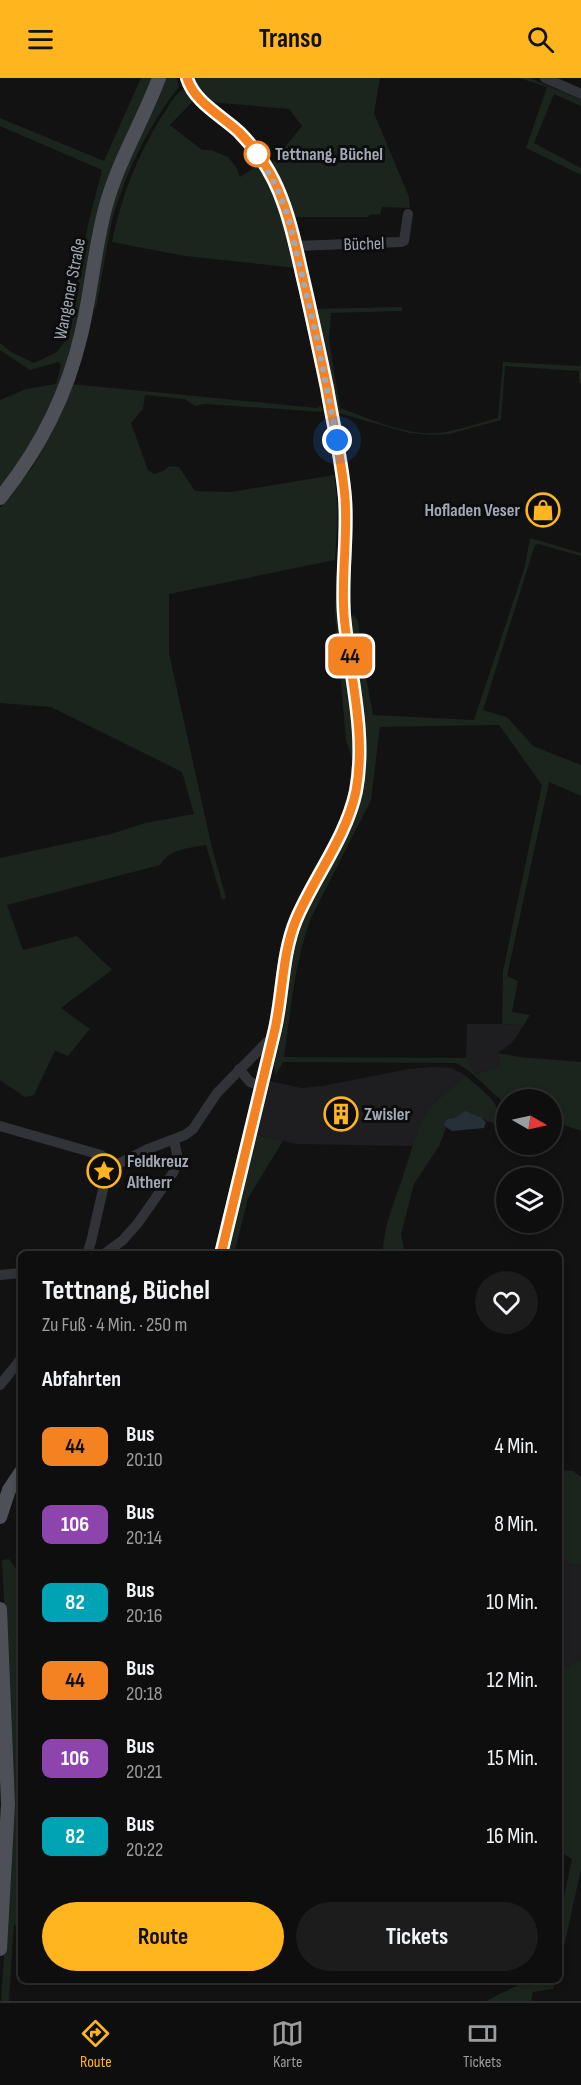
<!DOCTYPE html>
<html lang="de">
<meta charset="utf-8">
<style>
body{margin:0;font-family:"Sofia Sans Condensed",sans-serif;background:#1c1c1c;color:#f1f3f6;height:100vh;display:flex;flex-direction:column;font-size:22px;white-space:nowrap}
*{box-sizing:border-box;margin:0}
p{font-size:20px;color:#9b9c9e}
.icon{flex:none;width:33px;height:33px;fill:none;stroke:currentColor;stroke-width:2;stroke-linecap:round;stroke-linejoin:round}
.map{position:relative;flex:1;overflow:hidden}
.sheet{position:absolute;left:18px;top:1173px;width:544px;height:732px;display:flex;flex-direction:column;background:#0e0e0e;border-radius:9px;box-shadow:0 3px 9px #0003,0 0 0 2px #2e2e2e}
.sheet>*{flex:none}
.badge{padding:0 12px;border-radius:9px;font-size:21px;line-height:39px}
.needle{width:39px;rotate:99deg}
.fabs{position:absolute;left:496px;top:1011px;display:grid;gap:12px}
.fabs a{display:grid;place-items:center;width:66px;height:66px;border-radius:50%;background:#0e0e0e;box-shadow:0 3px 9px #0003,0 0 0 2px #2e2e2e;font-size:30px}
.you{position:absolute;width:30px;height:30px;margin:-15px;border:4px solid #fff;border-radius:50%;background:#1a73e8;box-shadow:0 0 0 9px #1a73e833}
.map>.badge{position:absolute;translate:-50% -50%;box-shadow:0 0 0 3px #fff}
h2{padding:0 24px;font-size:22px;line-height:54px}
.round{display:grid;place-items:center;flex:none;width:63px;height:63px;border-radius:32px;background:#1c1c1c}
.head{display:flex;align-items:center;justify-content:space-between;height:102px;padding:0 24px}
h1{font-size:28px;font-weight:700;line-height:45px}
.action{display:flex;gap:12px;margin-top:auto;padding:12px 24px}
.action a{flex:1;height:69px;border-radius:36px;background:#ffb51e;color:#111;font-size:24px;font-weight:700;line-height:69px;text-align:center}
.action a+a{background:#1c1c1c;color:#f1f3f6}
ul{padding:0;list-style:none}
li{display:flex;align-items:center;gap:18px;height:78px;padding:0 24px}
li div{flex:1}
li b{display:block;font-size:22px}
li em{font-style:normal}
li .badge{min-width:66px;font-weight:700;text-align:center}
header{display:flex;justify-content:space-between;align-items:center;height:78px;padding:0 24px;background:#ffb51e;color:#111;font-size:27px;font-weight:700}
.menu{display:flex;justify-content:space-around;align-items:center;height:84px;border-top:2px solid #2e2e2e;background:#0e0e0e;font-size:16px;color:#9b9c9e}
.menu a{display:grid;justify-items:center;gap:3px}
.menu .current{color:#ffb51e}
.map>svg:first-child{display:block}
</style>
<header><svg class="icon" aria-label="menu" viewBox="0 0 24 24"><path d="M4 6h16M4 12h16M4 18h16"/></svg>Transo<svg class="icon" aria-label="search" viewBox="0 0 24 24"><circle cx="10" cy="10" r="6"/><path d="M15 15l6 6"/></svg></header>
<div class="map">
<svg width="581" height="1923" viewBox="0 0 581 1923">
<rect width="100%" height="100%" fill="#121213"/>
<g fill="#1e1d20">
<path d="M467 946H502L524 947 512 965 498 975 500 989 474 996 466 981Z"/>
<path d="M434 989 452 990 466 998 436 1023 424 1040 413 1068 296 1066 253 1056 265 1002 301 1010 322 1008 409 991Z"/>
<path d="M560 1477 569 1486 581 1487V1581L566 1590 560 1588Z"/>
</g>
<g fill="#1b241d">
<path d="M141 0H153L118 80 83 228 61 307 41 349 0 413V322L26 311 56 306 61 286 58 284 30 292 0 272V265L11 274 34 285 57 274 67 261 88 147 102 92 0 48V40L104 83Z"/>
<path d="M164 0H177L179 9C149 46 126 94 113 139 106 169 102 200 96 230L93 229 106 149 118 107Z"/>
<path d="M192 0H380L374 35 409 119 410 130 382 129 380 136 370 137 368 139H292L270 88 302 48 289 31 209 24Z"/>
<path d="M519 0H530L581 22V28L554 16 534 65 581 90V97L526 70 547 9Z"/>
<path d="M185 10 195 21 170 47 202 72H211L228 79 236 89 240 99 260 86 273 109 297 190 185 178 112 164C121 119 137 78 162 38 169 28 174 16 185 10Z"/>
<path d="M402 229V233L331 235 329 261 340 330C371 341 406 358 439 355 459 352 479 345 498 340L503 284 580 288 581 283V306L579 304V293L505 288 501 342 449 356 431 357 409 355 335 334 314 231Z"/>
<path d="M71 306 317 330 321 327 323 334 204 326 195 328 185 321 145 317 143 331 131 345 148 392 154 396 165 392 169 388 179 389 195 413 231 414 334 397C339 425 337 454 335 482L169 516V575L211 766 226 820 222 822 206 767C189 770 169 771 160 787L7 827 23 872 77 858 112 892 61 930 90 951 68 978 55 973 34 1017 25 1019 0 1002V780L111 756 145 745 194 736 182 694 51 629 0 625V430L33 388 57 341Z"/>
<path d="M530 460 581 475V478L538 466 535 467 483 632 507 639 533 668 581 687V718L549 704 507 898 518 903 512 934 530 937 524 947 502 946 503 893 542 707 499 647 380 649 371 722 311 840C294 885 291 932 284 979L466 980 475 996 500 989 498 975 519 979 581 984V1053L552 1043V1022H507V1026C487 1013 478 996 456 985L283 984 276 997 272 984 290 881 298 852 355 732 351 544 353 536 358 543 363 582 373 637 474 642 525 488Z"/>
<path d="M339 466 351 607 354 687 346 662 335 535Z"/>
<path d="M466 998C477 1009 509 1028 494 1045 488 1044 486 1042 481 1040 470 1034 457 1039 447 1041L443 1047 446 1050 439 1068 414 1106 401 1156 405 1176H383C383 1148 397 1118 405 1092 411 1075 415 1056 424 1040 433 1022 451 1011 466 998Z"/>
<path d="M253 1056 283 1063 248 1120 234 1176H225Z"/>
<path d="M560 1392 573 1393 581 1399V1487L569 1486 560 1477Z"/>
<path d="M9 1481 21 1497V1541L16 1546 21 1606V1785L19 1829 21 1831V1852L14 1846 9 1923H1L7 1829 12 1677 2 1482Z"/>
<path d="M581 1581V1791L560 1887V1838L572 1781 560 1774V1588L566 1590Z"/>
<path d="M528 1902H536L544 1907 546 1902H555L553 1911 533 1914 531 1923H486Z"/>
</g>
<path fill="#273038" d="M465 1033 480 1039 486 1044 484 1050 452 1053 443 1047 447 1041 454 1040Z"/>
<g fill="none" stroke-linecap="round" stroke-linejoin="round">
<g stroke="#323339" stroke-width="10">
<path d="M545 0 581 16"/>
<path d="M296 168 401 164 404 163 408 136"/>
<path d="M239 991 250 1004 261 1008"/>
<path d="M0 1048 101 1077 114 1088"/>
<path d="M87 1176 91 1164 104 1107 114 1088 148 1071 185 1057 193 1051 217 1015 267 964 272 963"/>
<path d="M104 1176 123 1162 138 1145 173 1095 178 1081 174 1062"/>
<path d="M0 1197 21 1195"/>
<path d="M0 1307 21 1281"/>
</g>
<g stroke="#4e5058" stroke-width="14">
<path d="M187 0C194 24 222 38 239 54 259 74 275 100 284 127 291 148 296 169 301 191 310 229 318 267 326 305 333 343 342 381 345 420 348 459 341 498 344 537 349 595 367 654 356 713 346 760 314 799 296 842 282 876 283 915 275 951L221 1176"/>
<path d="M0 420C38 373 67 317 81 257 91 216 94 173 105 131 117 85 142 45 159 0"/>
<path d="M0 1439 9 1412 21 1394"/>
<path d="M0 1531 8 1726 0 1871"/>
</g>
</g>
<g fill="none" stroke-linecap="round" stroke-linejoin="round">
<g stroke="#fff" stroke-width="14">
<path id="line" d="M187 0C194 24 222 38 239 54 259 74 275 100 284 127 292 149 297 173 302 196 311 234 319 272 327 310 333 346 342 383 345 420 348 459 341 498 344 537 349 595 367 654 356 713 346 760 314 799 296 842 282 876 283 915 275 951L221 1176"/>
</g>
<use href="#line" stroke="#f58220" stroke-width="9"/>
<path stroke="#a2a8b5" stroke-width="6" stroke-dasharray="0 10.8" d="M257 76 275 106 288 138 317 261 337 362"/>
</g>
<defs>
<g id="shop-ring" transform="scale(1.725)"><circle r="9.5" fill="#0d0d0e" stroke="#ffb51e" stroke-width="1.5"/><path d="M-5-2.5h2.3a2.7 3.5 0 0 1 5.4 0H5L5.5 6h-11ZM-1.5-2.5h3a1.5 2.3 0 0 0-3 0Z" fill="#ffb51e"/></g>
<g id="building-ring" transform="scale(1.725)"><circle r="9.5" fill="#0d0d0e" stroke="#ffb51e" stroke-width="1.5"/><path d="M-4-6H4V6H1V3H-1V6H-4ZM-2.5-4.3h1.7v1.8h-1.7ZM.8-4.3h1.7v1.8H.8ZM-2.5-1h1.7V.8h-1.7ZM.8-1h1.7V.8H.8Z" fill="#ffb51e"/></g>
<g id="sight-ring" transform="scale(1.725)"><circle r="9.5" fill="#0d0d0e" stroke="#ffb51e" stroke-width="1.5"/><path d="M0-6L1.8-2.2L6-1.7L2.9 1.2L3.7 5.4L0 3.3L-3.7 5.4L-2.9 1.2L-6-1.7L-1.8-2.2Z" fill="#ffb51e"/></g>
</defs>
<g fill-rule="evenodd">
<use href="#shop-ring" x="543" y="432"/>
<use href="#building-ring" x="341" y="1036"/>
<use href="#sight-ring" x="104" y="1093"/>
</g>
<circle fill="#fff" stroke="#f58220" stroke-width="3" cx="257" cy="76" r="12"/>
<g text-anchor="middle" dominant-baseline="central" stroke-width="6" stroke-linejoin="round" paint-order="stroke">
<g font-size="18" font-weight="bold" fill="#a2a8b5" stroke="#0d0d0e" text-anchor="start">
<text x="275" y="76">Tettnang, Büchel</text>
</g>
<g font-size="18" fill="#a2a8b5" stroke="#0d0d0e">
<text transform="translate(364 166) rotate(-2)">Büchel</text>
<text transform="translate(70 211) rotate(-79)">Wangener Straße</text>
</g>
<g font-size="18" font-weight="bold" fill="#a2a8b5" stroke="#0d0d0e" text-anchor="start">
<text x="520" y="432" text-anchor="end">Hofladen Veser</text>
<text x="364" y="1036">Zwisler</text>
<text x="127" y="1083">Feldkreuz<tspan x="127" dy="21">Altherr</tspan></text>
</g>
</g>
</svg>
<div class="fabs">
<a><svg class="needle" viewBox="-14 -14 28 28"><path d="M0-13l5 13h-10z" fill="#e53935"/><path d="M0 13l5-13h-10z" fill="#9b9c9e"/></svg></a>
<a><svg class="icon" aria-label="layers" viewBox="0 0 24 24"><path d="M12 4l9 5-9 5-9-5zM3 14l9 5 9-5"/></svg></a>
</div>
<div class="you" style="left:337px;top:362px"></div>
<b class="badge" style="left:350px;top:578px;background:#f58220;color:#111">44</b>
<section class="sheet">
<div class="head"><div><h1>Tettnang, Büchel</h1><p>Zu Fuß · 4 Min. · 250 m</p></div><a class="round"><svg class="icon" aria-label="heart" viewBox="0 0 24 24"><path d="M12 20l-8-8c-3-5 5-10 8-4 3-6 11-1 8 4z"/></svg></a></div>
<h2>Abfahrten</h2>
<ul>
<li><span class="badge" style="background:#f58220;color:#111">44</span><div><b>Bus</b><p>20:10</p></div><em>4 Min.</em></li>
<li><span class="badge" style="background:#8e44ad;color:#fff">106</span><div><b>Bus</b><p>20:14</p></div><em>8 Min.</em></li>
<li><span class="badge" style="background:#00a3b4;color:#fff">82</span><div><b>Bus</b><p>20:16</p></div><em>10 Min.</em></li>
<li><span class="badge" style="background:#f58220;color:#111">44</span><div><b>Bus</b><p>20:18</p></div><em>12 Min.</em></li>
<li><span class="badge" style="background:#8e44ad;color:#fff">106</span><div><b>Bus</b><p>20:21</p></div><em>15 Min.</em></li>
<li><span class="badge" style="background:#00a3b4;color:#fff">82</span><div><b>Bus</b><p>20:22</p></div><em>16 Min.</em></li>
</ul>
<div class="action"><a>Route</a><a>Tickets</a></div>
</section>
</div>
<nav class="menu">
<a class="current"><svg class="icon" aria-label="directions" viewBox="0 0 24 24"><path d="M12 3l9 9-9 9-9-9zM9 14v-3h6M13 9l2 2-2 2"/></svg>Route</a>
<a><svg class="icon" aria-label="map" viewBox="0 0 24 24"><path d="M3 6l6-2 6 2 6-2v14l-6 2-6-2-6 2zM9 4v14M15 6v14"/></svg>Karte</a>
<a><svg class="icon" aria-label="tickets" viewBox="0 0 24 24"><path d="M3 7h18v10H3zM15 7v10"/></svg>Tickets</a>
</nav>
